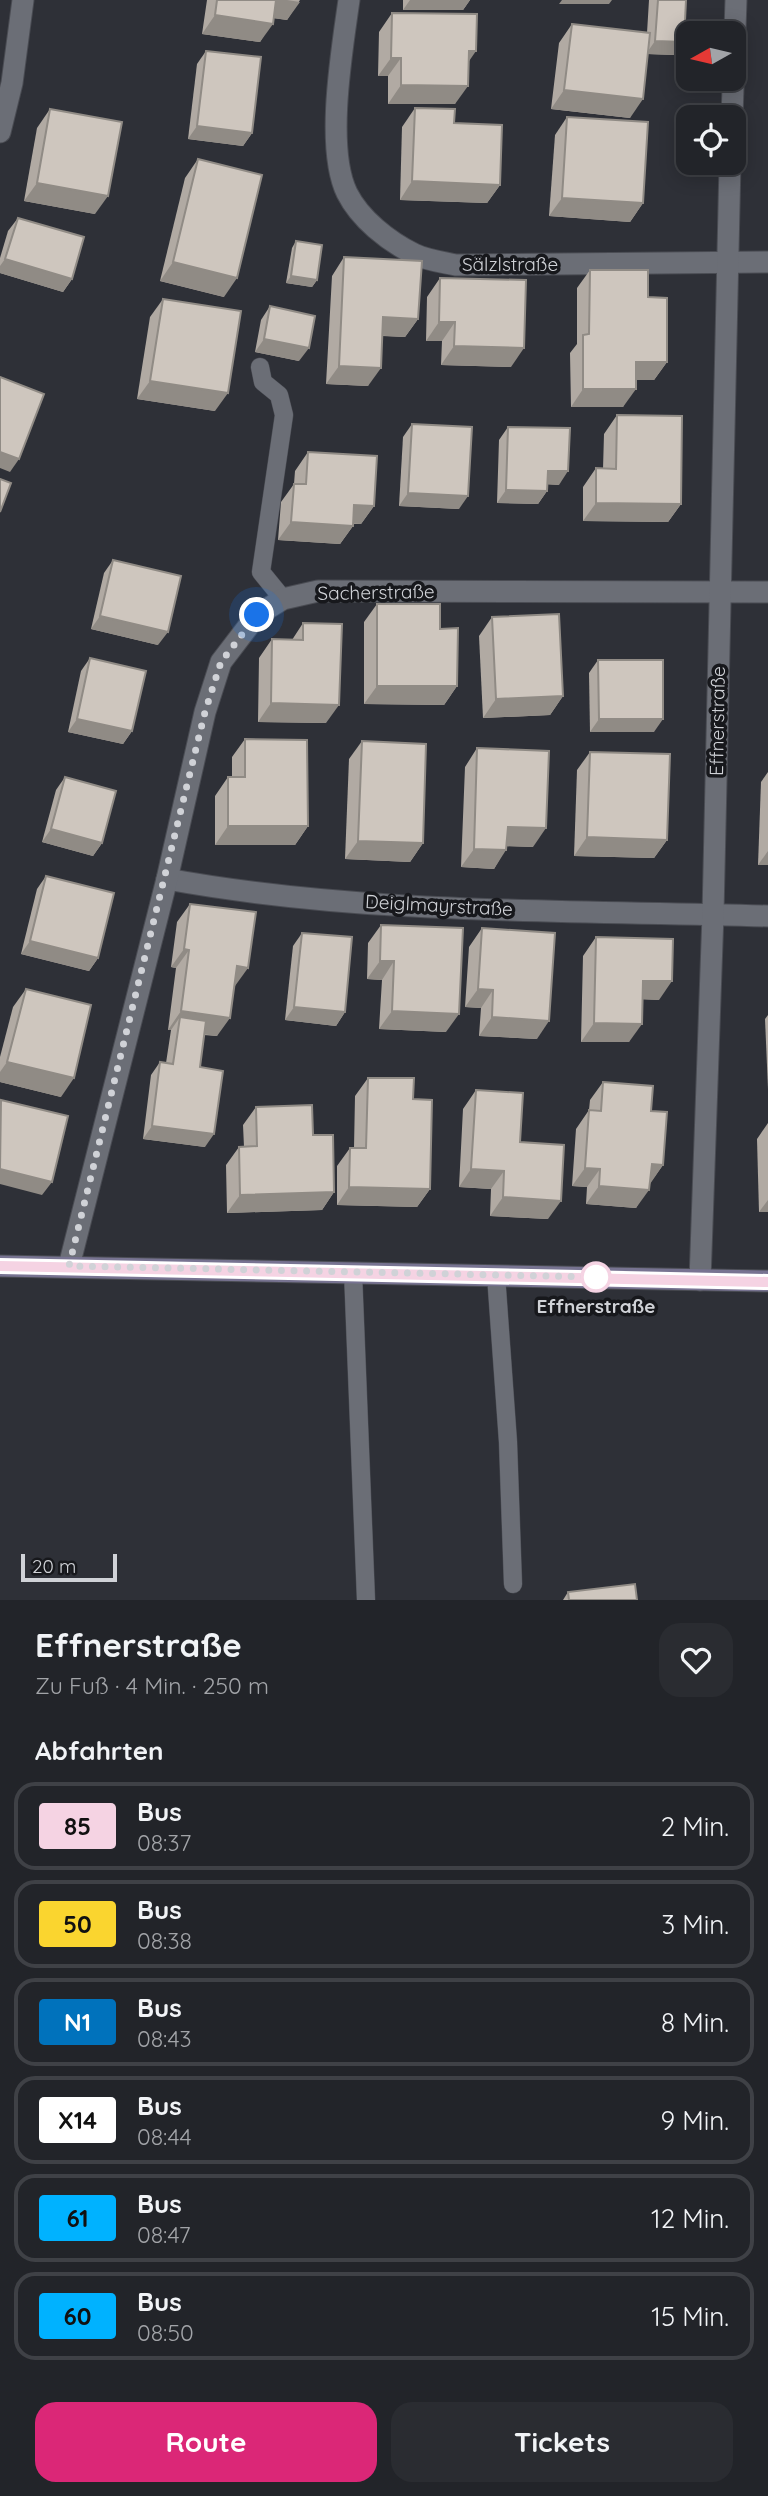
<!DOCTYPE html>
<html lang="de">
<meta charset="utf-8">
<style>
body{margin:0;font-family:Quicksand,sans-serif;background:#2a2c31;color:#f1f3f6;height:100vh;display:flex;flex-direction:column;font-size:26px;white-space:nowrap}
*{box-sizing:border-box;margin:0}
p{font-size:23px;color:#a2a4a8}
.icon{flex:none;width:38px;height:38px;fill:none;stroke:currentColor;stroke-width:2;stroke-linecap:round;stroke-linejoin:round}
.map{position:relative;height:1600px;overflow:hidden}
.side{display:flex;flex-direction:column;background:#222429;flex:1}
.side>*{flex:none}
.badge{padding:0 14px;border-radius:5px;font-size:24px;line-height:46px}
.needle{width:46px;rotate:262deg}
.tools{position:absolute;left:676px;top:21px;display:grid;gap:14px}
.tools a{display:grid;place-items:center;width:70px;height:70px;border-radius:14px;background:#222429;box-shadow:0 4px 18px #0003,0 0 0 2px #3f4146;font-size:35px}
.scale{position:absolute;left:21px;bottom:18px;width:96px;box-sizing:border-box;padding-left:7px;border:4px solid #d0d2d7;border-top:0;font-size:19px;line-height:24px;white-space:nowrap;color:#d0d2d7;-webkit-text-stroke:5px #17181c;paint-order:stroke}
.you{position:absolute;width:35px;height:35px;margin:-18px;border:5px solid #fff;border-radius:50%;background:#1a73e8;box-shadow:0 0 0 10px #1a73e833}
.map>.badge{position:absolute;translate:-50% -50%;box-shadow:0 0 0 4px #fff}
h2{padding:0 35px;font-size:26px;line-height:63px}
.round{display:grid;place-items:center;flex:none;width:74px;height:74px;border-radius:21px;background:#2a2c31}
.headline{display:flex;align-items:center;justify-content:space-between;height:119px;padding:0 35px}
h1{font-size:33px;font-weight:700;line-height:52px}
.cta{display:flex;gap:14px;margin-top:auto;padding:14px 35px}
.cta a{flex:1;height:80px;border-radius:21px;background:#db2777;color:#fff;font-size:28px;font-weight:700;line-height:80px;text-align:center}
.cta a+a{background:#2a2c31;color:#f1f3f6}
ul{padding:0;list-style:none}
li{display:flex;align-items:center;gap:21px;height:88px;margin:0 14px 10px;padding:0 21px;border:4px solid #3f4146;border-radius:21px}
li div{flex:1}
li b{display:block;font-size:26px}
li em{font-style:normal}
li .badge{min-width:77px;font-weight:700;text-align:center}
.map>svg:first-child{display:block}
</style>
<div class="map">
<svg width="768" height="1600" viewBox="0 0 768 1600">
<rect width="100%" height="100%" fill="#2e3037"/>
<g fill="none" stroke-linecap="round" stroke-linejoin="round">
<g stroke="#4a4c53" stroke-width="19">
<g id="lane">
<path d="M260 367 263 382 279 395 284 415 261 572 283 599"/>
<path d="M353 1272 366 1600"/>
<path d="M496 1275 508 1442 513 1584"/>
</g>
</g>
<g stroke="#4a4c53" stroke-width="23">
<g id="street">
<path d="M349 0C342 50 325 148 347 193 360 219 388 241 414 254 426 260 442 262 456 265L768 262"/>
<path d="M732 117 736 0"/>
<path d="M0 132 12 83 23 0"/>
<path d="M167 879C364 915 568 910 768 916"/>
<path d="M69 1266 167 879 205 712 221 662 257 615 283 599 318 591 768 592"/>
<path d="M700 1280 713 914 730 163"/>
</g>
</g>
<g stroke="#4a4c53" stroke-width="23">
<path id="secondary" d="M0 1266 768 1281"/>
</g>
<use href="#lane" stroke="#6b6e76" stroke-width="18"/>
<use href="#street" stroke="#6b6e76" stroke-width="21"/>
<use href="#secondary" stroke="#777391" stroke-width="21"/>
</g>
<g fill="#b1aaa3">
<path d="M207 0H300L287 20 274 18 260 42 202 34Z"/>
<path d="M403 0H470L463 10H403Z"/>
<path d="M649 0H686L675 55 648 54 630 118 551 109 559 43 572 24 647 33Z"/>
<path d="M392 13 468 63 455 104H388V76H378L379 32Z"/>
<path d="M206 51 252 133 243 146 188 139 197 64Z"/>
<path d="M415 108 454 123 500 185 487 203 400 200 402 127Z"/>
<path d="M50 109 95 214 24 201 37 128Z"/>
<path d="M567 117 643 203 630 222 549 216 555 135Z"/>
<path d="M198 159 224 297 160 281 185 178Z"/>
<path d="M18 218 72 279 63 292 0 273V258L8 231Z"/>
<path d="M296 241 317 280 312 287 286 283 292 248Z"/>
<path d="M344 257 418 319 405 337 382 336 368 386 326 384 332 276Z"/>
<path d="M590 270 648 297 667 362 654 380H636L623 407H571L570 353 577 344V288Z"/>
<path d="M440 278 511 367 441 365 442 341H426L427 297Z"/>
<path d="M163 299 215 411 137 399 150 317Z"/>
<path d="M270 306 299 361 255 352 261 320Z"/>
<path d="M617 415 681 504 668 522 583 521V487L596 468 603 469 604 434Z"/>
<path d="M412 424 459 509 399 506 403 437Z"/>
<path d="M508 427 559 485 547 484V491L538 504 497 503 499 440Z"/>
<path d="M308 452 374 506 361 524H353V526L340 544 278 540 281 502 294 484 295 471Z"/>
<path d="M113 560 158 645 91 629 104 573Z"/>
<path d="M377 604 440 629 457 686 444 705 364 704V622Z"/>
<path d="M492 617 563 696 550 715 483 718 479 636Z"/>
<path d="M303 623 326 723 258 722 259 658 272 639 292 640Z"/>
<path d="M90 658 132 731 123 744 68 732 81 671Z"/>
<path d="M598 660 654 732H590L589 673Z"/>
<path d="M245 739 308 826 295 845H215V796L228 777H232V757Z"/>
<path d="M362 741 423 843 410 862 345 859 349 759Z"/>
<path d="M477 748 533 847 507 846 494 869 461 867 465 767Z"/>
<path d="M590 752 667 840 654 858 574 856 577 770Z"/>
<path d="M768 772V865H758L761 782Z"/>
<path d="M65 777 102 843 93 856 42 842 56 790Z"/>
<path d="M46 876 98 958 89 971 21 954 37 889Z"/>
<path d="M190 904 235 986 217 1036 204 1035 200 1067 205 1147 143 1139 151 1075 160 1062 166 1063 171 1030H168L176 968 171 967 177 922Z"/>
<path d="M381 925 446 1032 379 1029 382 980 367 979 368 943Z"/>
<path d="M482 928 537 1039 479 1036 481 1008 465 1007 469 947Z"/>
<path d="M302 933 345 1012 336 1026 285 1020 293 946Z"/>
<path d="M596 937 659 1000 643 999 629 1042H581L583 956Z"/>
<path d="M26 989 61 1097 0 1082V1057L13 1007Z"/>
<path d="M768 1015V1089L765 1019Z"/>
<path d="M368 1078 413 1099 430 1189 417 1207 337 1205V1166L350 1148H354L355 1096Z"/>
<path d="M603 1082 651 1111 663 1165 650 1183 636 1208 586 1204 587 1187 572 1186 576 1129 589 1110 590 1100Z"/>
<path d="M476 1090 520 1142 548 1219 490 1216 491 1189 459 1187 463 1109Z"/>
<path d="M256 1107 313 1135 334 1192 322 1210 227 1213 226 1165 239 1147H244L243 1125Z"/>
<path d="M768 1123V1212H759L757 1139Z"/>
<path d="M568 1592 637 1600H563Z"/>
</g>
<g fill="#908b85">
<path d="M275 0H287L300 2 287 20 264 17Z"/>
<path d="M410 0H470L463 10H403Z"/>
<path d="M562 0H612L609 4H559Z"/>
<path d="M215 15 273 24 260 42 202 34Z"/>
<path d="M655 41 684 42 675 55 646 54Z"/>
<path d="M469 51H476L463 70Z"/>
<path d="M391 58H401L388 76H378Z"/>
<path d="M401 85 468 86 455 104H388Z"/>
<path d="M564 90 643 99 630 118 551 109Z"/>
<path d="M197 126 252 133 243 146 188 139Z"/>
<path d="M412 181 500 185 487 203 400 200Z"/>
<path d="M37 183 108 196 95 214 24 201Z"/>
<path d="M562 198 643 203 630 222 549 216Z"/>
<path d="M5 259 72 279 63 292 0 273V266Z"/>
<path d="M173 262 237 278 224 297 160 281Z"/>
<path d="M291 276 317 280 312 287 286 283Z"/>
<path d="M383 317 418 319 405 337 370 335Z"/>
<path d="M439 322H455L442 341H426Z"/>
<path d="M264 339 309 348 299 361 255 352Z"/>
<path d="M454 346 524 348 511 367 441 365Z"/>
<path d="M636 362H667L654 380H623Z"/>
<path d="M339 366 381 368 368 386 326 384Z"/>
<path d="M150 381 228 393 215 411 137 399Z"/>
<path d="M583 389H636L623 407H571Z"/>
<path d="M0 452 19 459 10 472 0 468Z"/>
<path d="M548 471H568L559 485 538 484Z"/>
<path d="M506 490 547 491 538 504 497 503Z"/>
<path d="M408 493 468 496 459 509 399 506Z"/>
<path d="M596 503 681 504 668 522 583 521Z"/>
<path d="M354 505 374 506 361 524 341 523Z"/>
<path d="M291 522 353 526 340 544 278 540Z"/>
<path d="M100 616 168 632 158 645 91 629Z"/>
<path d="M377 686H457L444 705 364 704Z"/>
<path d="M563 696 550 715 483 718 496 699Z"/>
<path d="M271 703 339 705 326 723 258 722Z"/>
<path d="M77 719 132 731 123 744 68 732Z"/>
<path d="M599 719H663L654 732H590Z"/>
<path d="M228 826H308L295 845H215Z"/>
<path d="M508 827 546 828 533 847 495 846Z"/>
<path d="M51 829 102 843 93 856 42 842Z"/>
<path d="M587 837 667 840 654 858 574 856Z"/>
<path d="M358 841 423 843 410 862 345 859Z"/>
<path d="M474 849 506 850 494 869 461 867Z"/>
<path d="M768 851V865H758Z"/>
<path d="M30 941 98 958 89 971 21 954Z"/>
<path d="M184 949 189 950 176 968 171 967Z"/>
<path d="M380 961H394L382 980 367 979Z"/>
<path d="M237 966 248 968 235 986 224 984Z"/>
<path d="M643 981H672L659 1000 630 999Z"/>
<path d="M478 989 493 990 481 1008 465 1007Z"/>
<path d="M294 1007 345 1012 336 1026 285 1020Z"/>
<path d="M181 1011 230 1018 217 1036 178 1031 180 1017 171 1030H168Z"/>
<path d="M392 1011 459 1014 446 1032 379 1029Z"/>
<path d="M492 1017 549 1021 537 1039 479 1036Z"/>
<path d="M594 1023 642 1024 629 1042H581Z"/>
<path d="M7 1062 74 1078 61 1097 0 1082V1072Z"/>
<path d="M152 1126 214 1134 205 1147 143 1139Z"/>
<path d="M652 1164 663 1165 650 1184Z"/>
<path d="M585 1168 600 1169 587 1187 572 1186Z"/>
<path d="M0 1169 52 1182 42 1195 0 1184Z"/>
<path d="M471 1169 504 1171 491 1189 459 1187Z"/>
<path d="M599 1186 649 1190 636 1208 586 1204Z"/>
<path d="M349 1187 430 1189 417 1207 337 1205Z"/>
<path d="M334 1192 322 1210 227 1213 240 1195Z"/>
<path d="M503 1197 561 1201 548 1219 490 1216Z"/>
<path d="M768 1200V1212H759Z"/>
</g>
<g fill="#cec6be" stroke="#908b85" stroke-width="2">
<path d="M217 0H276L273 24 215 15Z"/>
<path d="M658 0H686L684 42 655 41Z"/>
<path d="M392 13 477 14 476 51H469L468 86 401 85V58H391Z"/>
<path d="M572 24 650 33 643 99 564 90Z"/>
<path d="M206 51 261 57 252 133 197 126Z"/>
<path d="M415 108 455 109 454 123 502 125 500 185 412 181Z"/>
<path d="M50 109 122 122 108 196 37 183Z"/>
<path d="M567 117 648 122 643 203 562 198Z"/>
<path d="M198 159 262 175 237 278 173 262Z"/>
<path d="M18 218 84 237 72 279 5 259Z"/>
<path d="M296 241 322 245 317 280 291 276Z"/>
<path d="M344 257 422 261 418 319 383 317 381 368 339 366Z"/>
<path d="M590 270H648V297L667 298V362H636V389H583V335L589 334Z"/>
<path d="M440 278 526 280 524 348 454 346 455 322H439Z"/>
<path d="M163 299 241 311 228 393 150 381Z"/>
<path d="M270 306 315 316 309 348 264 339Z"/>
<path d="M0 377 44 394 19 459 0 452Z"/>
<path d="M617 415 682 416 681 504 596 503V468L616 469Z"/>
<path d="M412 424 472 427 468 496 408 493Z"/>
<path d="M508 427 570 428 568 471H548L547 491 506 490Z"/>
<path d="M308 452 377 456 374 506 354 505 353 526 291 522 294 484H306Z"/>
<path d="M0 479 11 483 0 512Z"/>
<path d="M113 560 181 576 168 632 100 616Z"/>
<path d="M377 604H440V629L458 628 457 686H377Z"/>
<path d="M559 614 563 696 496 699 492 617Z"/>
<path d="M303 623 342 624 339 705 271 703 272 639 303 640Z"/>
<path d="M90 658 146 671 132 731 77 719Z"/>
<path d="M598 660H663V719H599Z"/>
<path d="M245 739 307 740 308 826H228V777H245Z"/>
<path d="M362 741 426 744 423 843 358 841Z"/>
<path d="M477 748 549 751 546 828 508 827 506 850 474 849Z"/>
<path d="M590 752 670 754 667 840 587 837Z"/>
<path d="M65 777 116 791 102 843 51 829Z"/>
<path d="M46 876 114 893 98 958 30 941Z"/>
<path d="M190 904 256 912 248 968 237 966 230 1018 181 1011 189 950 184 949Z"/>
<path d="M381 925 463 928 459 1014 392 1011 394 961H380Z"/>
<path d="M482 928 555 933 549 1021 492 1017 493 990 478 989Z"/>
<path d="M302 933 352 937 345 1012 294 1007Z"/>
<path d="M596 937 673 939 672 981H643L642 1024 594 1023Z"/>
<path d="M26 989 91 1005 74 1078 7 1062Z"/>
<path d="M180 1017 206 1021 200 1067 223 1071 214 1134 152 1126 160 1062 173 1064Z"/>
<path d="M368 1078H414L413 1099 432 1100 430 1189 349 1187 350 1148H366Z"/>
<path d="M603 1082 653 1086 651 1111 667 1112 663 1165 652 1164 649 1190 599 1186 600 1169 585 1168 589 1110 601 1111Z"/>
<path d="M476 1090 523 1093 520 1142 564 1145 561 1201 503 1197 504 1171 471 1169Z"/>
<path d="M1 1100 68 1116 52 1182 0 1169Z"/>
<path d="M312 1105 313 1135H333L334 1192 240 1195 239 1147 257 1146 256 1107Z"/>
<path d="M635 1584 637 1600H569L568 1592Z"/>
</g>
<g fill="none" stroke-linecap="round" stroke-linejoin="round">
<g stroke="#fff" stroke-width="16">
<path id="line" d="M0 1266 768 1282"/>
</g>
<use href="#line" stroke="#f5d3e3" stroke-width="10"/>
<path stroke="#d0d2d7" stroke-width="7" stroke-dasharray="0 12.6" d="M257 615 221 662 205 712 69 1266 596 1277"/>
</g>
<circle fill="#fff" stroke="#f5d3e3" stroke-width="3.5" cx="596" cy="1277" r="14"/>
<g text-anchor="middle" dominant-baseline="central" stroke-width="7" stroke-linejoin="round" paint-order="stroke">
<g font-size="19" fill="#d0d2d7" stroke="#17181c">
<text x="510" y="264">Sälzlstraße</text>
<text transform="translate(376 592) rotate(-1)">Sacherstraße</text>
<text transform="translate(717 721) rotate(-89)">Effnerstraße</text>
<text transform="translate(439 905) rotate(3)">Deiglmayrstraße</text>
</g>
<g font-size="19" font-weight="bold" fill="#d0d2d7" stroke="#17181c">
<text x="596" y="1306">Effnerstraße</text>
</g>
</g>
</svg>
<div class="tools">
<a><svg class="needle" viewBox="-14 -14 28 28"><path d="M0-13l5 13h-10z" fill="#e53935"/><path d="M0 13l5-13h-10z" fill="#a2a4a8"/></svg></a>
<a><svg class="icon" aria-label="locate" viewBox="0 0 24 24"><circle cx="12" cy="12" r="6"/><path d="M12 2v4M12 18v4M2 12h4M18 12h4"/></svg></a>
</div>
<div class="scale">20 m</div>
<div class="you" style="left:257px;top:615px"></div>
</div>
<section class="side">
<div class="headline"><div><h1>Effnerstraße</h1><p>Zu Fuß · 4 Min. · 250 m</p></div><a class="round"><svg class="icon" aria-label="heart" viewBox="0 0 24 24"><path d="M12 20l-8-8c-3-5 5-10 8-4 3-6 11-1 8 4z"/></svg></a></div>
<h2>Abfahrten</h2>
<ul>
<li><span class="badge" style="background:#f5d3e3;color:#111">85</span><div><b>Bus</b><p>08:37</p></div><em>2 Min.</em></li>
<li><span class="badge" style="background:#fad52f;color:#111">50</span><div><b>Bus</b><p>08:38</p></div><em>3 Min.</em></li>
<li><span class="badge" style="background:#0072bc;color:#fff">N1</span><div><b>Bus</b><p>08:43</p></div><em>8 Min.</em></li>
<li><span class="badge" style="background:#fff;color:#111">X14</span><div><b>Bus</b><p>08:44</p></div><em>9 Min.</em></li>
<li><span class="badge" style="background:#00b2ff;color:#111">61</span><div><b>Bus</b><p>08:47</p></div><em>12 Min.</em></li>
<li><span class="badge" style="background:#00b2ff;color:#111">60</span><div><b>Bus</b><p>08:50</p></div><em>15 Min.</em></li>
</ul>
<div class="cta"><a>Route</a><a>Tickets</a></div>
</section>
